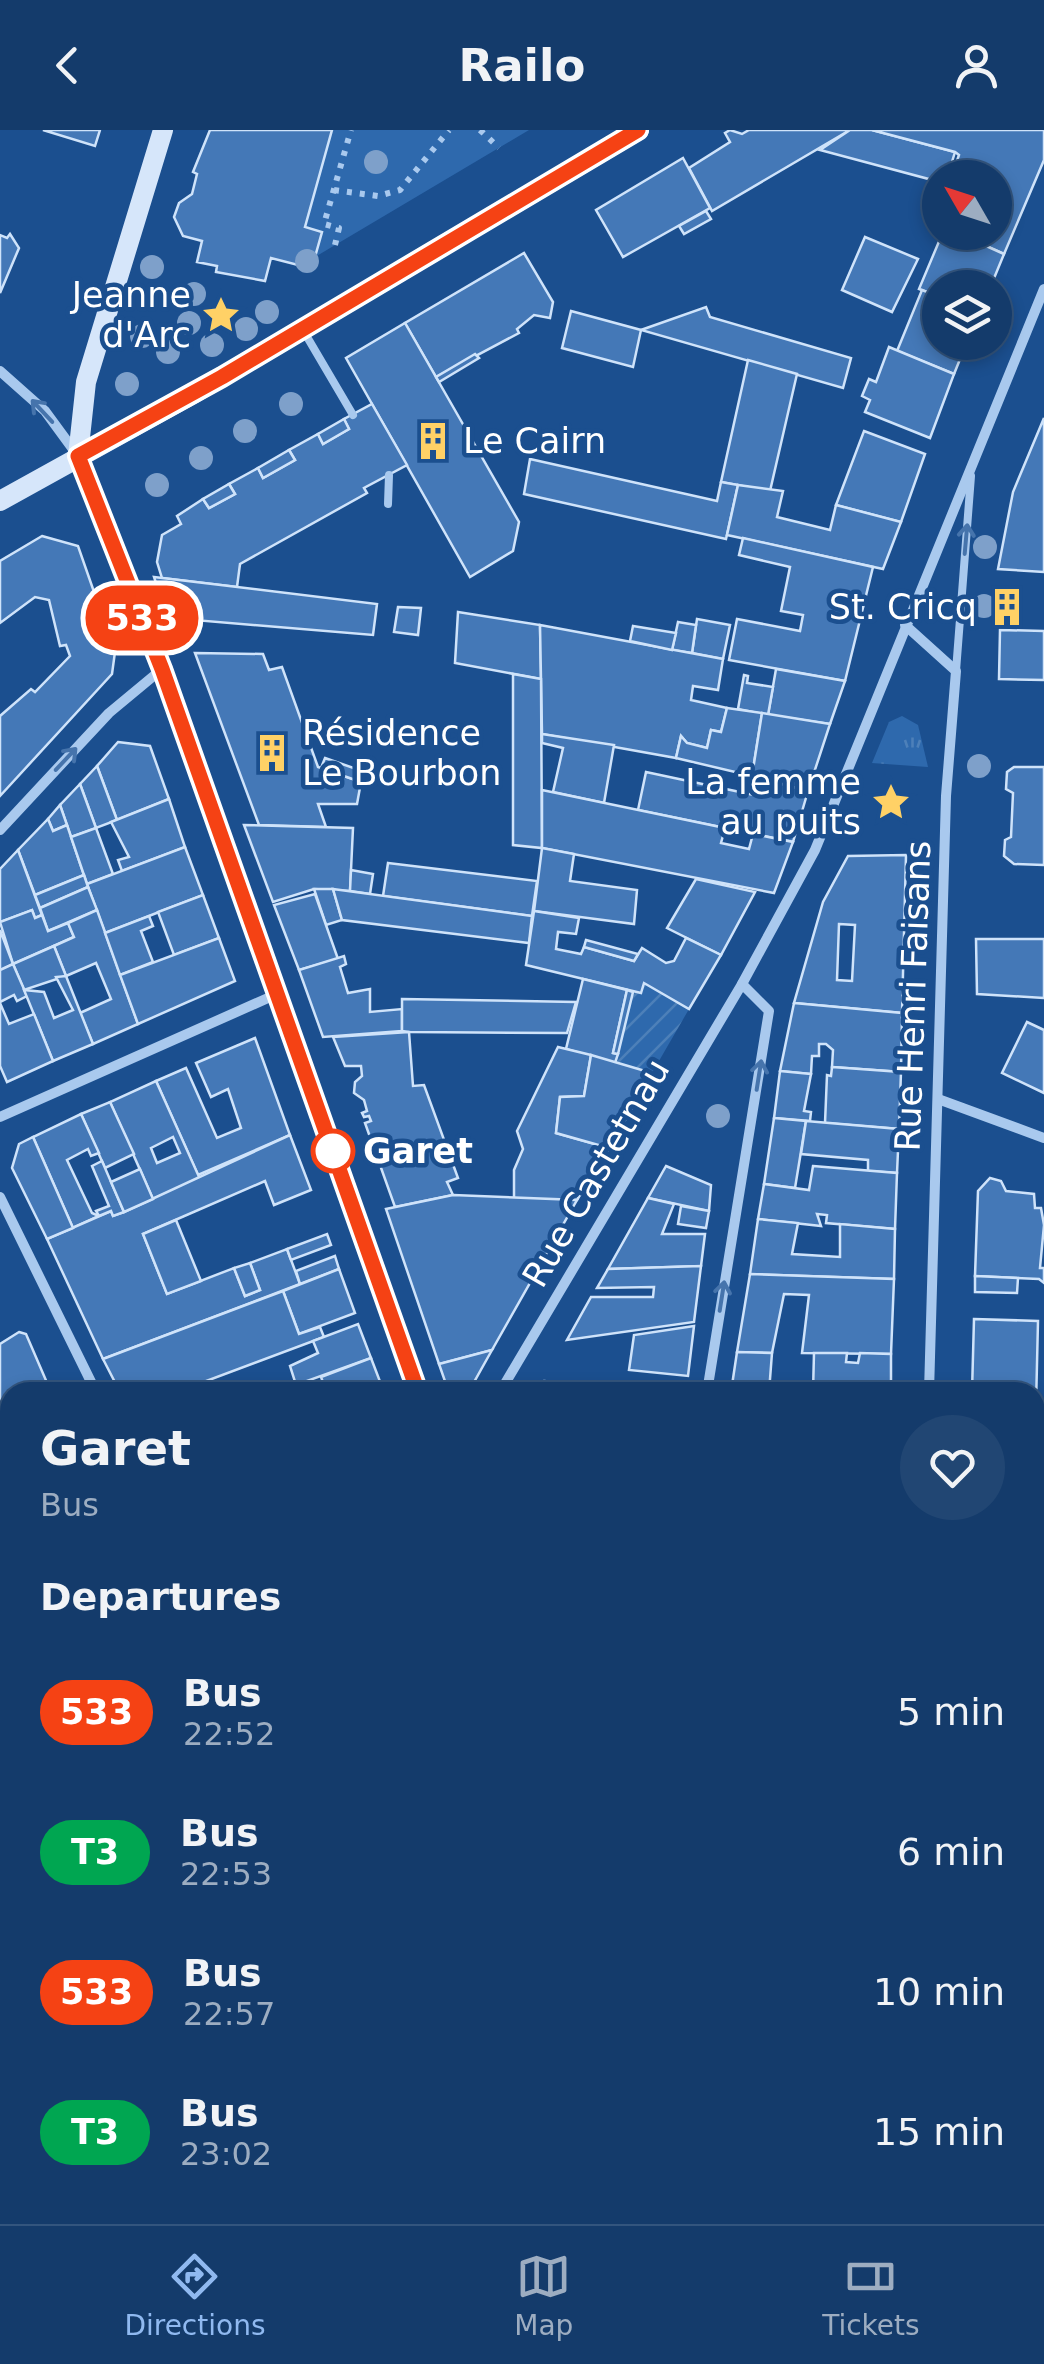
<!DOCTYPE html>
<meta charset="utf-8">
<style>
body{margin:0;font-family:"DejaVu Sans",sans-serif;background:#214673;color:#f1f3f6;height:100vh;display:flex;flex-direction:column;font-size:38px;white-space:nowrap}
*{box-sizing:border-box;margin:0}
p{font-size:32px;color:#9dadc1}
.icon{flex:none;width:55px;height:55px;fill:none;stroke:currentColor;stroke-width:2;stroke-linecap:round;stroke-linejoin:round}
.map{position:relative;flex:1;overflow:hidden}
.side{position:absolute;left:0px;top:1252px;width:1045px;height:842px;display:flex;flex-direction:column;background:#143b6b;border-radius:30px 30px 0 0;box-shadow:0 5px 15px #0003,0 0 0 2px #33557e}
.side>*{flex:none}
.badge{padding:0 20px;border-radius:32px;font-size:35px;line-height:65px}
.needle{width:65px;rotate:309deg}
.controls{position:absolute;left:922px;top:30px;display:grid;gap:20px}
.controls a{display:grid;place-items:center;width:90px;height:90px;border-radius:50%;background:#143b6b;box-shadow:0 5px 15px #0003,0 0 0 2px #33557e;font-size:50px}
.map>.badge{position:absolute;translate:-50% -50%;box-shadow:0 0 0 5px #fff}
h2{padding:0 40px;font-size:38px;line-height:90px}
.round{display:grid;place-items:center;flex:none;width:105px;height:105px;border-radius:52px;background:#214673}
.head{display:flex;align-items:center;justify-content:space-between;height:170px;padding:0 40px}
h1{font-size:48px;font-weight:700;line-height:75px}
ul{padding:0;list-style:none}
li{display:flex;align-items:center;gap:30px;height:140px;padding:0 40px}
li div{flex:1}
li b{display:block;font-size:38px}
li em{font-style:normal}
li .badge{min-width:110px;font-weight:700;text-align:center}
header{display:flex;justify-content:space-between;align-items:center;height:130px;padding:0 40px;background:#143b6b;font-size:45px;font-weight:700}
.dock{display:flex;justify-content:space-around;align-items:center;height:140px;border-top:2px solid #33557e;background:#143b6b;font-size:28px;color:#9dadc1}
.dock a{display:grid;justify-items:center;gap:5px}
.dock .on{color:#90b9f0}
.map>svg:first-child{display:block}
</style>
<header><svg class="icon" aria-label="back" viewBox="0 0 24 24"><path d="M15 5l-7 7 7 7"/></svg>Railo<svg class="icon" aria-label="person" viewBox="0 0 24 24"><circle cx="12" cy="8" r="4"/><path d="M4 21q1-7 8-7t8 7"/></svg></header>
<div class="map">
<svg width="1044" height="2094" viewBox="0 0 1044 2094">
<defs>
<pattern id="grass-tufts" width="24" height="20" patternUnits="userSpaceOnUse" patternTransform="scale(2.5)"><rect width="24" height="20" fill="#2e69ad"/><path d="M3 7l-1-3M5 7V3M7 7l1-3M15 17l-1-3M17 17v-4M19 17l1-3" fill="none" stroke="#4d80b9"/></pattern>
<pattern id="garden-furrows" width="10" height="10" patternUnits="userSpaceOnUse" patternTransform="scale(2.5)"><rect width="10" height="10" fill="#2e69ad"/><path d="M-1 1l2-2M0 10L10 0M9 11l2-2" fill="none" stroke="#4d80b9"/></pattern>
</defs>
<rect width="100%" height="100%" fill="#1b4f8f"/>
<path fill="url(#grass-tufts)" d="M902 586 918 595 928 637 872 633 889 592Z"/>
<path fill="#2e69ad" d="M332 0H529L315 127 322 103 305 97Z"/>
<path fill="url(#garden-furrows)" d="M644 853 689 879 652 943 615 933 633 862 641 863Z"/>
<g fill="#4478b7" stroke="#cfe3fa" stroke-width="2.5" fill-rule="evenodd">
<path d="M43 0H100L95 16Z"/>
<path d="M210 0H332L305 97 322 102 315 127 301 124 298 135 271 128 265 151 216 142 217 136 197 132 202 111 183 106 174 87 179 73 192 64 197 44 193 42Z"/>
<path d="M730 0 742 4 749 0H850L712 81 689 38 730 12 725 3Z"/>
<path d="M850 0H872L955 22 947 48H940V52L820 20Z"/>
<path d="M872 0H1044V30L1004 124 955 102H995V48H951L959 25 955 22Z"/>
<path d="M683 28 710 78 623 127 596 80Z"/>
<path d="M706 81 711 89 684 104 679 96Z"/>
<path d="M943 102H955L1004 124 990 158H940V167L919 159Z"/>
<path d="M10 104 19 118 0 163V105L7 108Z"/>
<path d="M865 107 918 129 892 182 842 160Z"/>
<path d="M524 123 553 172 550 188 534 185 517 199 519 203 436 247 405 193Z"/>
<path d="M922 160 940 167V212H967L954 244 897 221Z"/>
<path d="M706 177 710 187 851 228 843 258 641 200Z"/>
<path d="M571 181 641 200 633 237 562 218Z"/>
<path d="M405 193 519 392 513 421 470 447 346 228Z"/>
<path d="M889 217 954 244 930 308 865 282 870 270 862 266 869 249 876 252Z"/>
<path d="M475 224 479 228 439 252 436 247Z"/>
<path d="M748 230 797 244 770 361 721 352Z"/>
<path d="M372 274 407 335 364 358 367 363 240 434 237 457 162 448 157 432 162 405 181 394 177 386 203 369 209 378 235 364 229 354 258 338 263 348 295 330 289 320 318 304 323 314 349 299 344 289Z"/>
<path d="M1044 288V442L998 439 1013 362Z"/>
<path d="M344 289 349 299 323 314 318 304Z"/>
<path d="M864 301 925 324 901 392 836 375Z"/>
<path d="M289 320 295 330 263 348 258 338Z"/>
<path d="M530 329 717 371 721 352 738 355 726 409 524 364Z"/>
<path d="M229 354 235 364 209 378 203 369Z"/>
<path d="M738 355 783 361 777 387 830 400 836 375 901 392 883 439 727 405Z"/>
<path d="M42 406 78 416 115 522 112 544 0 666V586L31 559 35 562 70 526 66 515 60 516 49 470 35 467 0 493V431Z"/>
<path d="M743 408 873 437 845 551 729 530 737 489 800 501 803 485 781 481 790 437 739 425Z"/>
<path d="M154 447 377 474 373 505 195 490 196 506 174 508Z"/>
<path d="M1002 460H1013L1011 494H1001Z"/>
<path d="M398 477 421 478 418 505 394 502Z"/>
<path d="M458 482 540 495 541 549 455 533Z"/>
<path d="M697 489 730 495 723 529 692 523Z"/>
<path d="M678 492 696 495 692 523 672 520Z"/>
<path d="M540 495 723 529 718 560 693 556 691 570 727 578 721 602 711 600 707 618 687 613 681 606 676 628 542 604Z"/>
<path d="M633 496 676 503 672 520 630 511Z"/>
<path d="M1000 500 1044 501V550L999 549Z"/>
<path d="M195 523 263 524 269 540 282 537 318 637 361 652 357 674H318L326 697 259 695Z"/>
<path d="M776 539 845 551 830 594 768 585Z"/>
<path d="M513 544 541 549 542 718 513 715Z"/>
<path d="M744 545 748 546 747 553 773 557 768 585 738 579Z"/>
<path d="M727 578 762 583 752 646 676 628 681 606 687 613 707 618 711 600 721 602Z"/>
<path d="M762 583 830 594 808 661 752 646Z"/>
<path d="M542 604 614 615 604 673 553 662 563 618 542 613Z"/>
<path d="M118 612 150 616 169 669 117 690 97 636Z"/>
<path d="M325 628 365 642 361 652 321 638Z"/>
<path d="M97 636 117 690 96 698 80 654Z"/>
<path d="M1014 637H1044V735L1014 734 1004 726 1005 710 1011 707 1013 663 1006 659 1007 642Z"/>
<path d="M646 642 754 665 758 648 808 661 793 712 638 680Z"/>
<path d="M80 654 96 698 71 707 60 675Z"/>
<path d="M542 660 725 698 721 713 749 719 753 704 793 712 774 763 542 718Z"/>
<path d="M169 669 185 717 122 741 118 730 129 727 111 692Z"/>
<path d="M60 675 67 695 53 701 48 689Z"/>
<path d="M48 689 53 701 67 695 84 745 35 765 18 720Z"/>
<path d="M244 695 353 698 350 761 314 759 273 772Z"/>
<path d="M96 698 113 744 87 754 71 707Z"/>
<path d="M185 717 203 765 105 803 87 754Z"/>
<path d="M542 718 574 724 570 751 637 760 634 794 534 781Z"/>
<path d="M18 720 42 785 35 788 32 780 0 792V739Z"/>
<path d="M906 725 902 883 794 873 823 772 848 726ZM839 794 855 795 852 851 837 850Z"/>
<path d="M388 733 537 751 532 786 383 766Z"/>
<path d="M351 740 373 744 370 764 350 761Z"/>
<path d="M84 745 88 757 40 778 35 765Z"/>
<path d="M696 749 755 762 721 825 667 798Z"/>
<path d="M88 757 97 780 48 801 40 778Z"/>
<path d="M314 759H333L342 790 326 795Z"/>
<path d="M333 759 532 786 529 813 342 790Z"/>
<path d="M315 764 338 829 299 840 274 775Z"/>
<path d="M203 765 219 808 174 825 158 782Z"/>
<path d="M32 780 35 788 42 785 48 801 68 793 74 807 13 834 0 792Z"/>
<path d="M97 780 138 894 93 914 80 883 111 869 96 833 66 846 54 816 74 807 68 793Z"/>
<path d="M534 781 579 788 576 804 558 802 556 819 581 824 584 817 634 831 642 818 666 833 674 831 686 808 721 825 689 879 644 853 641 863 526 835Z"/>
<path d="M149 786 153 796 141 801 153 832 120 845 105 803Z"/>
<path d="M0 800 13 834 1 840 0 839Z"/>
<path d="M219 808 235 851 138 894 120 845Z"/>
<path d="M976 809H1044V868L977 864Z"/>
<path d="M586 810 638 824 634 831 584 817Z"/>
<path d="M54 816 66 846 24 860 13 834Z"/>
<path d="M344 826 346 834 340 837 348 863 370 859V882L402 879V901L323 907 299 840Z"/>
<path d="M13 834 27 866 17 871 14 865 0 872V840Z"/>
<path d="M66 846 93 914 53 931 24 860 44 862 54 888 73 880 56 847Z"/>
<path d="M583 849 627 860 613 923 618 924 615 933 566 919Z"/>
<path d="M627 860 633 862 618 924 613 923Z"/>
<path d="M402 869 576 872 567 903 409 902 402 901Z"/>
<path d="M0 873 9 894 34 884 53 931 7 952 0 936Z"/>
<path d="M794 873 902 883 901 942 832 937 833 920 826 914H819V926H812L811 944 780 941Z"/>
<path d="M1027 892 1044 900V963L1002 943Z"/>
<path d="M409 902 413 956 424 955 458 1048 447 1052 453 1065 395 1077 365 993 371 991 369 986 364 987 362 983 367 981 364 970 354 963 355 952 362 946 361 936H345L333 907Z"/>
<path d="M255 908 290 1005 198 1045 156 951 186 938 217 1008 241 998 228 959 211 967 196 933Z"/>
<path d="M558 917 591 925 584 966 560 967 556 1003 609 1018 577 1070H514V1040L523 1019 517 1001Z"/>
<path d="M591 925 652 943 609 1018 556 1003 560 967 584 966Z"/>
<path d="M832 937 901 942 899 999 825 993 827 945 831 946Z"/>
<path d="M780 941 811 944 804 981 811 982 810 991 774 988Z"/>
<path d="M156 951 200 1049 153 1069 110 972ZM173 1007 180 1023 157 1033 151 1018Z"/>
<path d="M110 972 134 1024 105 1038 81 984Z"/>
<path d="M81 984 99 1023 91 1026 88 1019 67 1030 92 1083 99 1086 73 1098 33 1007Z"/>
<path d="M774 988 806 991 795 1058 764 1054Z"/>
<path d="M806 991 899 999 897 1043 868 1041V1030L801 1024Z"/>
<path d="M290 1005 311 1060 274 1075 265 1051 143 1104 167 1164 234 1138 245 1166 260 1160 250 1133 287 1119 300 1154 103 1229 47 1109 111 1081 113 1086 124 1082Z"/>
<path d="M33 1007 73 1098 47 1109 12 1038 19 1014Z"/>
<path d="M102 1031 124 1082 113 1086 111 1081 99 1086 96 1081 109 1076 92 1036Z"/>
<path d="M666 1036 711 1055 709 1081 648 1068Z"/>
<path d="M813 1036 897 1043 895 1099 826 1093 827 1085 817 1084 821 1096 758 1089 764 1054 809 1060Z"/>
<path d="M140 1039 153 1069 124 1082 111 1052Z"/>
<path d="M990 1048 1001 1051 1006 1061 1034 1064 1035 1078H1041L1044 1095 1040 1138H1044V1153L1039 1149 975 1146 978 1061Z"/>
<path d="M453 1065 577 1070 492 1220 439 1234 386 1079Z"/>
<path d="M648 1068 674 1074 662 1104H705L701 1136 608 1139Z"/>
<path d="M681 1076 709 1081 706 1098 678 1094Z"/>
<path d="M758 1089 798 1093 792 1124 840 1127V1094L895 1099 894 1149 750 1144Z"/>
<path d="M176 1090 201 1151 167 1164 143 1104Z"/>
<path d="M327 1104 331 1115 291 1130 287 1119Z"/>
<path d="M335 1126 339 1139 300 1154 296 1141Z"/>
<path d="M250 1133 260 1160 245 1166 234 1138Z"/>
<path d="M701 1136 694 1192 567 1210 591 1167H653L654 1157 597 1158 608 1139Z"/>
<path d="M339 1139 355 1183 299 1204 283 1161Z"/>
<path d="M750 1144 894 1149 891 1224 802 1223 809 1165 784 1164 772 1223 737 1222Z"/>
<path d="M975 1146 1018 1148 1017 1163 975 1162Z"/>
<path d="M283 1161 299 1204 320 1197 324 1207 177 1262H120L103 1229Z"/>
<path d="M974 1189 1038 1191 1036 1276 1035 1262H972Z"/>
<path d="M358 1194 371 1228 296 1255 290 1236 318 1223 313 1211Z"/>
<path d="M694 1196 688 1246 629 1240 634 1205Z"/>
<path d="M19 1202 26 1204 51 1262H10V1293L0 1273V1214Z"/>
<path d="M492 1220 469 1261 447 1257 439 1234Z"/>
<path d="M737 1222 772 1223 769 1262H731Z"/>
<path d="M814 1223H847L846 1232 858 1233 860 1223 891 1224V1262H813Z"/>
<path d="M371 1228 384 1262H332L328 1253 324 1255 321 1247Z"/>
<path d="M544 1251 659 1262H537Z"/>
<path d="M1035 1399H1044V1520L1035 1519Z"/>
<path d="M0 1447 10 1456 7 1510 0 1504Z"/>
<rect x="1035" y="1553" width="9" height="47"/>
<path d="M1035 1633H1044L1043 1703 1035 1702Z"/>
<path d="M1035 1702 1043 1703 1040 1768H1035Z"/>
<path d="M0 1756 10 1762V1840L0 1834V1801L7 1789 0 1785Z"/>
<path d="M1035 1886H1044V1957L1035 1956Z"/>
<path d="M0 1971 10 1977V2040L0 2035Z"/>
<path d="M60 2085H144L145 2086 141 2094H55Z"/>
<path d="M165 2085H202L218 2094H162Z"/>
<path d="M589 2085H641L642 2094 535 2093Z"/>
<path d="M703 2085H758V2086L750 2094H704Z"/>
<path d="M788 2085H865V2092L787 2094Z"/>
<rect x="944" y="2085" width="71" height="9"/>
</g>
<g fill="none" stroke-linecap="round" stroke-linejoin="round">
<g stroke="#a9c9ee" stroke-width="6" stroke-dasharray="5 8" stroke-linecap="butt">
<path d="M480 0 499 18"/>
<path d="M334 60 378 66 400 60 449 0"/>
<path d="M335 115 339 98 324 94 351 0"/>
</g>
<g stroke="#a9c9ee" stroke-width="8">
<path d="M303 200 353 285"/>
<path d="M388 374 389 345"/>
<path d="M956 541 971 346"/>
</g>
<g stroke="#a9c9ee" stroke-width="10">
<path d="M0 241 45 281 78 326 162 539 418 1262"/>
<path d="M905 495 956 541 946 666 929 1262"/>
<path d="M0 700 109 583 162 539"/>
<path d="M938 969 1044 1008"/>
<path d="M0 987 277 864"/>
<path d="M0 1067 96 1262"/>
<path d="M500 1262 742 854 815 720 1044 159"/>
<path d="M707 1262 769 881 742 854"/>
<path d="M1035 1860H1044"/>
<path d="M678 2085 679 2094"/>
<path d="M18 2094 24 2085"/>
<path d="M904 2094 905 2085"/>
</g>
<g stroke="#d6e6fa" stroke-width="20">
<path d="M78 326 86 252 163 0"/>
<path d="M0 371 195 263 639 0"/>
</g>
</g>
<g fill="#7ea0ca">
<circle cx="376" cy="32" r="12"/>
<circle cx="307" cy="131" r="12"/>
<circle cx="152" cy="137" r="12"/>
<circle cx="194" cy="164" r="12"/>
<circle cx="267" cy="182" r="12"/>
<circle cx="189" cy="193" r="12"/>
<circle cx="246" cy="199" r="12"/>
<circle cx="142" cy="206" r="12"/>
<circle cx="212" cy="215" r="12"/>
<circle cx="168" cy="222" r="12"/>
<circle cx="127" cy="254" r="12"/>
<circle cx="291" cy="274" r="12"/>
<circle cx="245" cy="301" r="12"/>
<circle cx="201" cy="328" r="12"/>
<circle cx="157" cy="355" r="12"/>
<circle cx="985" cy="417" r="12"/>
<circle cx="984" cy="476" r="12"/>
<circle cx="979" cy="636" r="12"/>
<circle cx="718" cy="986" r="12"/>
</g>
<defs><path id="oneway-shaft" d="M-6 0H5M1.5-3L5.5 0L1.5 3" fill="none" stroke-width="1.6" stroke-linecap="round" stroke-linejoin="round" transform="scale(2.5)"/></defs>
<g stroke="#4674ac">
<use href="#oneway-shaft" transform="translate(42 281) rotate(-133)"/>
<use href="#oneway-shaft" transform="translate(966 409) rotate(-85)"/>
<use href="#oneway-shaft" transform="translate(66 629) rotate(-47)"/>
<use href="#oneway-shaft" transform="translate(759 945) rotate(-81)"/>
<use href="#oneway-shaft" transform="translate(722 1166) rotate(-81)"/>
</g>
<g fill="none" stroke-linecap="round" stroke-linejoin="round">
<g stroke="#fff" stroke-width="22">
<path id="line" d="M418 1262 162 539 78 326 222 247 638 0"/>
</g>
<use href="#line" stroke="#f54214" stroke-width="15"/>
</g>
<defs>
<g id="sight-bare" transform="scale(3)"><path d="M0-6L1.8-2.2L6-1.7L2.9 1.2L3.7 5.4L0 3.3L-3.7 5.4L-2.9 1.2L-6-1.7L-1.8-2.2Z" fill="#ffd166" stroke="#1b4f8f" stroke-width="2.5" paint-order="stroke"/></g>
<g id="building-bare" transform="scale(3)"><path d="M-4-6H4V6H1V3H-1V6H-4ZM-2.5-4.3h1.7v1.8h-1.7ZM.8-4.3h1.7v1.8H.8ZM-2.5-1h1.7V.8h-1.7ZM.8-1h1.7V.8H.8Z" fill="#ffd166" stroke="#1b4f8f" stroke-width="2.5" paint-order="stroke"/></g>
</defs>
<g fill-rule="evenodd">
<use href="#sight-bare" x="221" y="185"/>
<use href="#building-bare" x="433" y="311"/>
<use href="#building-bare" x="1007" y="477"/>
<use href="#building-bare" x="272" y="623"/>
<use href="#sight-bare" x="891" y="672"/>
</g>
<circle fill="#fff" stroke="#f54214" stroke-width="5" cx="333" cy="1021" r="20"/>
<g text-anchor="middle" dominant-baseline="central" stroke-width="9" stroke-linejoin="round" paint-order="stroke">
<g font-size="35" fill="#fff" stroke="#1b4f8f" text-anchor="end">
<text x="191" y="165">Jeanne<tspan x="191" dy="40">d'Arc</tspan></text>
<text x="463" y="311" text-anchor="start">Le Cairn</text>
<text x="977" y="477">St. Cricq</text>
<text x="302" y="603" text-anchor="start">Résidence<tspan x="302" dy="40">Le Bourbon</tspan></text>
<text x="861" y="652">La femme<tspan x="861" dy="40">au puits</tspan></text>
</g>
<g font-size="35" fill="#fff" stroke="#1b4f8f">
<text transform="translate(913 866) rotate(-88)">Rue Henri Faisans</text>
<text transform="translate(596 1043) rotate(-60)">Rue Castetnau</text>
</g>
<g font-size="35" font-weight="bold" fill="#fff" stroke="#1b4f8f" text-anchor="start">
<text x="363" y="1021">Garet</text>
</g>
</g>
</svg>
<div class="controls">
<a><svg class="needle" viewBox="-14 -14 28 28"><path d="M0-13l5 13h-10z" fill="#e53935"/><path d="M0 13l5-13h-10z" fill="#9dadc1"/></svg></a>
<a><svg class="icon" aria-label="layers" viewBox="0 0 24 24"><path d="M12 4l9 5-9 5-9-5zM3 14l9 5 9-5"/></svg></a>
</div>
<b class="badge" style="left:142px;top:488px;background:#f54214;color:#fff">533</b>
<section class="side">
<div class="head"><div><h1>Garet</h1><p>Bus</p></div><a class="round"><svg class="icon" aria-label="heart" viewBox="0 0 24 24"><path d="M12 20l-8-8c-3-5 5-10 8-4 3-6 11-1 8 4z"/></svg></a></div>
<h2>Departures</h2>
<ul>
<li><span class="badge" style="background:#f54214;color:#fff">533</span><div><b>Bus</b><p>22:52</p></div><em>5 min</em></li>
<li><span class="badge" style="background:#00a651;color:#fff">T3</span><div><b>Bus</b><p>22:53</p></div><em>6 min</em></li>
<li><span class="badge" style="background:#f54214;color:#fff">533</span><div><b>Bus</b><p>22:57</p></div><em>10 min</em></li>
<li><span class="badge" style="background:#00a651;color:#fff">T3</span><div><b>Bus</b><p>23:02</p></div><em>15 min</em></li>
</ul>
</section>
</div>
<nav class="dock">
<a class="on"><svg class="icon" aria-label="directions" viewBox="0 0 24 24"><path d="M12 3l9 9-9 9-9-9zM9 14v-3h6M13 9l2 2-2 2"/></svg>Directions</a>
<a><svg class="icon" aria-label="map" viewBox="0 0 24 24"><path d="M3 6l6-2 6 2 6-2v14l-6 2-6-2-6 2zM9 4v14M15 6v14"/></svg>Map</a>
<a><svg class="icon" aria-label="tickets" viewBox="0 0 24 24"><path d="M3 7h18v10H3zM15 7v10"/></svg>Tickets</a>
</nav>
